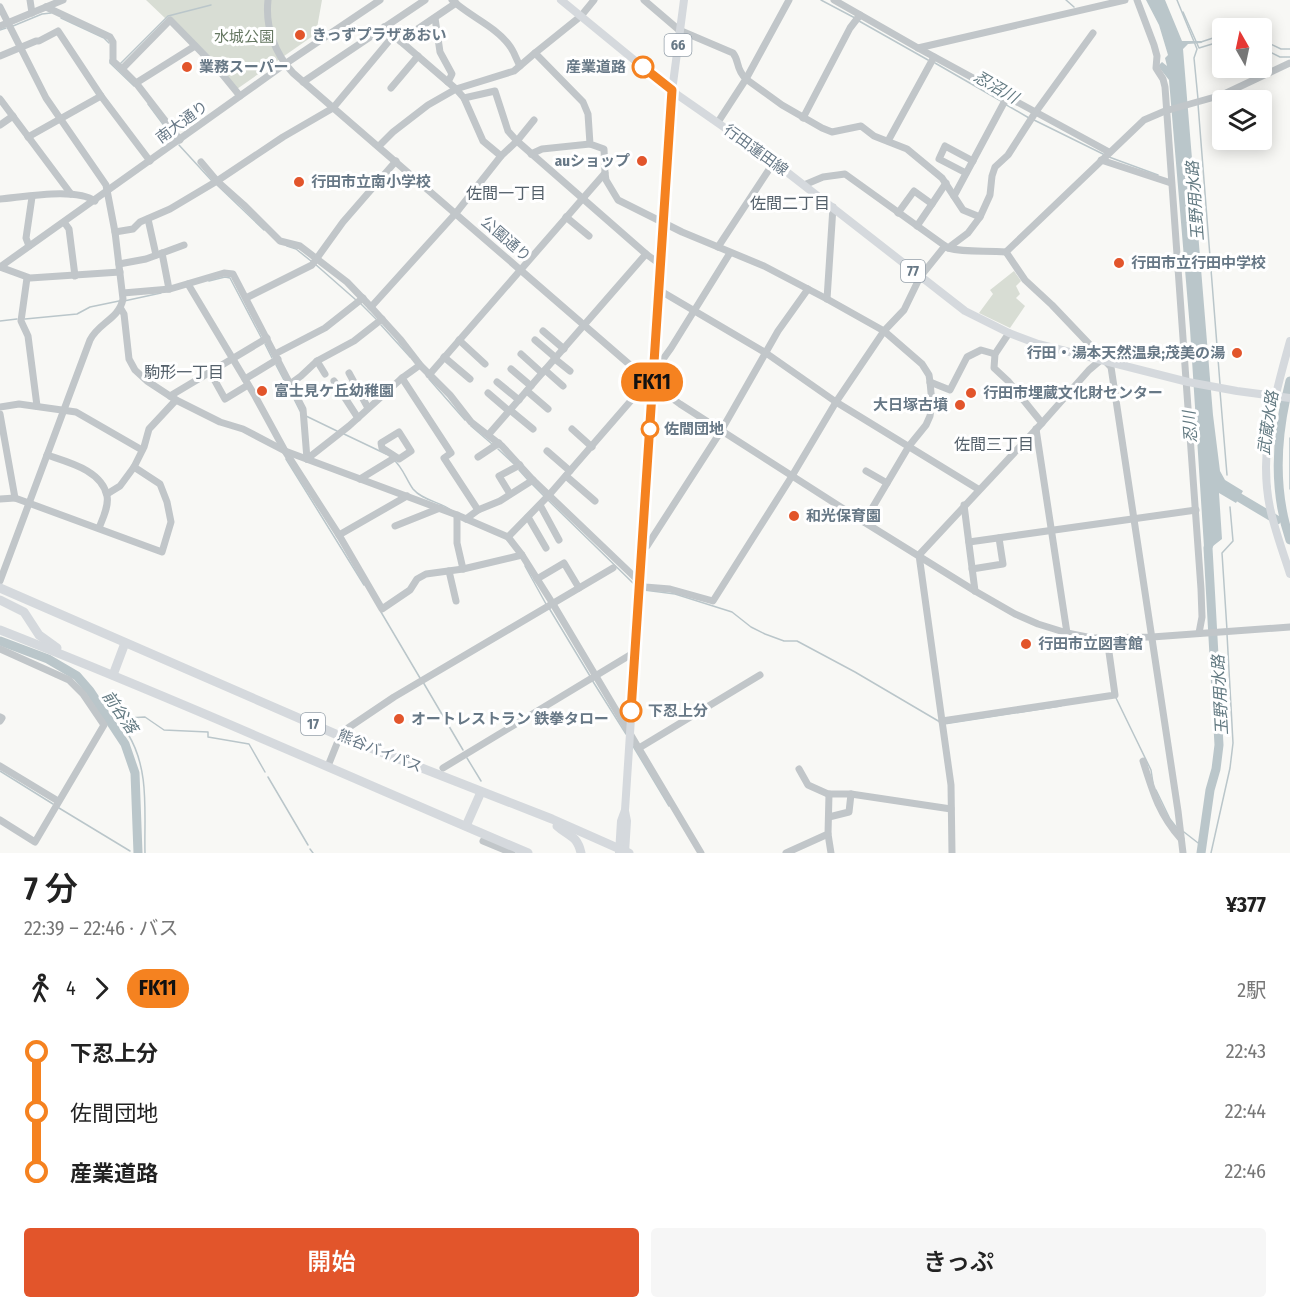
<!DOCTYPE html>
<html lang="ja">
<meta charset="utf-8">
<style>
body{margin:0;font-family:"Fira Sans Condensed","Noto Sans JP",sans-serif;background:#f6f6f6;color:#222;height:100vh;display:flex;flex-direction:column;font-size:22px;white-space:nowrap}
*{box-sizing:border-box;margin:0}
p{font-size:20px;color:#767676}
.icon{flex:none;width:33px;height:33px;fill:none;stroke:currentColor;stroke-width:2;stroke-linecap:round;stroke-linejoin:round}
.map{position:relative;height:853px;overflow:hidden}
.drawer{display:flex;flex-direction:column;background:#fff;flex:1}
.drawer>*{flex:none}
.badge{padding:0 12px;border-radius:20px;font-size:21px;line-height:39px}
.needle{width:39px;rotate:351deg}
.fabs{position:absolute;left:1212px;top:18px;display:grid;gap:12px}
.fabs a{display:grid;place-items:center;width:60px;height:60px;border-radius:6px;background:#fff;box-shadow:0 3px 15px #0003;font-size:30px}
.map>.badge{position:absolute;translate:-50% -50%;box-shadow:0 0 0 3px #fff}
.legs{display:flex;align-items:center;gap:9px;height:66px;padding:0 24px;font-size:20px}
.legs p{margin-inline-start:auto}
.head{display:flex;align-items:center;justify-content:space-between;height:102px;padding:0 24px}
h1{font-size:33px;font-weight:600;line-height:45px}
.primary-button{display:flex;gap:12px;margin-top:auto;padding:12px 24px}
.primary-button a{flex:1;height:69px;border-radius:6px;background:#e2552b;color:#fff;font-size:24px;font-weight:600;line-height:69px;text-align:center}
.primary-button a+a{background:#f6f6f6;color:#222}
ul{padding:0 24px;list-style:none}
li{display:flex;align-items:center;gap:21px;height:60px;font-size:22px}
li i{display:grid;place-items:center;width:9px;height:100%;margin:0 8px;background:currentColor}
li i::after{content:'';width:15px;height:15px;margin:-8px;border:4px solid;border-radius:50%;background:#fff}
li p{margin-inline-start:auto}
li:first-child i{background:linear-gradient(#0000 50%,currentColor 0)}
li:last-child i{background:linear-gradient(currentColor 50%,#0000 0)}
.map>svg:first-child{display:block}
</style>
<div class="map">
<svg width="1290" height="853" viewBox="0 0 1290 853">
<rect width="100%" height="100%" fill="#f8f8f5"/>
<g fill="#d8ddd4">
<path d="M146 0H322L317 28 320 31 237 89 210 56 169 16 166 19Z"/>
<path d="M1014 271 1021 281 1016 286 1020 294 1016 298 1025 306 1010 328 979 313 993 294 990 290Z"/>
</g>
<path fill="#bac6ca" d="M1146 0H1165L1182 41H1201L1202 43 1188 44 1183 49 1213 415 1220 471 1225 480 1243 491 1236 503 1219 493 1222 539 1213 546 1204 547 1190 329 1169 80 1158 66 1162 62 1167 66 1165 58 1168 55 1159 25Z"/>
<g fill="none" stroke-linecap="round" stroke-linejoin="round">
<g stroke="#bac6ca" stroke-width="1.5">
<path d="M821 0 855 18"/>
<path d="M1066 0 1074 7"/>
<path d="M1177 0 1197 49 1194 58 1198 99"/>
<path d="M1183 12 1199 48 1222 41"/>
<path d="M61 18 104 38 109 43"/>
<path d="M859 21 928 60"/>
<path d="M13 26 42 14 51 13"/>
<path d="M0 30 6 28"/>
<path d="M1262 40 1281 49H1290"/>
<path d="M1201 42 1222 35"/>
<path d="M1262 48 1280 57H1290"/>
<path d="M110 60V63L134 86"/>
<path d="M935 63 1001 101"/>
<path d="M120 64 168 16 211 5"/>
<path d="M148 104 174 139"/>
<path d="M1005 104 1029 118"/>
<path d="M1198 104 1220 384"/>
<path d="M1034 120 1105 155"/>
<path d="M179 145 212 181"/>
<path d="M1109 157 1158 175"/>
<path d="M216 184 264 230"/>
<path d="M287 246 296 249 311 261"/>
<path d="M315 264 356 300"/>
<path d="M209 281 225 277 230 278 262 339"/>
<path d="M124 301 161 293"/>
<path d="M360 303 376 319"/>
<path d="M25 319 77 314 90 307 119 301"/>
<path d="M0 321 17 319"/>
<path d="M381 325 410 357"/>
<path d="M265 344 272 358"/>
<path d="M276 365 286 384"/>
<path d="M429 379 465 420"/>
<path d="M1220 391 1227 475"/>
<path d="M294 399 300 411"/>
<path d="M306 416 337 431"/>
<path d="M471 426 492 444"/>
<path d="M344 434 386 454"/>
<path d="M1290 438V489"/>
<path d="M498 449 514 464"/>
<path d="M286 459 364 585"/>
<path d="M394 460C403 468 406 479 413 489 422 500 440 502 451 510"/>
<path d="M519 470 528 480"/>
<path d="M531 483 545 497"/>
<path d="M548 500 635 585"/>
<path d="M525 566 546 604"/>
<path d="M644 590 675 594 732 612 751 627 765 634 784 641H797L855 672 940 722"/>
<path d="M549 608 590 676"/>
<path d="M381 612 420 678"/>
<path d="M1227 630 1222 553 1233 541 1230 507"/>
<path d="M592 680 626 734"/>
<path d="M423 682 463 750"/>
<path d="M1116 698 1151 770 1153 783"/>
<path d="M109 719 145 717 164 730 208 732V737L249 744 265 772"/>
<path d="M944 724 1061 706"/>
<path d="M128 734C150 770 144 813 145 853"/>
<path d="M633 746 669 806"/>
<path d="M467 758 481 781"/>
<path d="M0 771 53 804"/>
<path d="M268 777 308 845"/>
<path d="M1156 790 1170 819 1177 828"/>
<path d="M59 808 130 851"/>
<path d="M1184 832 1202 846"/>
<path d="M310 849 313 853"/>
<path d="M1211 853 1230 768 1233 743 1227 634"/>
</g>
<g stroke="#bac6ca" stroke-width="9">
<path d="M1290 381C1276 434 1272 487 1290 540"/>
<path d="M1230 492 1277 520"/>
<path d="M0 641 48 659 77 676 90 691 125 744 135 773 138 853"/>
<path d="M1201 853 1210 790 1216 769 1219 745 1208 548 1211 537"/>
</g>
<g stroke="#c1c6c9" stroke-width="7">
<path d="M30 0 32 13"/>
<path d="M268 0C265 27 275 54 293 73L652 384 680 404 864 522 975 591 1015 614 1038 624 1067 633 1092 638 1152 637 1290 627"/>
<path d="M452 0C469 16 495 26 509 45 514 51 516 59 520 66"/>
<path d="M644 0 679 30 733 53C740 62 735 68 746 79L782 105 822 128 832 132 861 126 874 136 907 149 942 178 963 210 980 217"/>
<path d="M834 0 918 48 1109 152"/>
<path d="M1137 0 1154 45 1157 56 1156 68 1163 79 1165 87 1201 589 1202 617 1199 633"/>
<path d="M0 7 46 98 106 185 115 232 123 299C119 319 98 323 90 340L0 581"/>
<path d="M46 7 110 37 113 42V61L122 69"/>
<path d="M435 18 440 52 452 74 448 82"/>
<path d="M0 26 63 0"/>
<path d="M384 27 456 89 464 98 483 141 501 156"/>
<path d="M400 41 456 3"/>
<path d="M918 48 1125 0"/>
<path d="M0 56 36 41H39L58 31 101 96 150 161"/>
<path d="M303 82 425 0"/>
<path d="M136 83 195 46"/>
<path d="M391 88 418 56"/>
<path d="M464 98 495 91 508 131 517 141 646 254 661 265"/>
<path d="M0 99 71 194"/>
<path d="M803 118 850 28 860 15"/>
<path d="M718 122 746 79 789 0"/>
<path d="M0 125 13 116"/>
<path d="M28 137 101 96"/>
<path d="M180 140 136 83 122 69 170 20 218 69 240 96"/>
<path d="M888 141 934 57"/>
<path d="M379 146 393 132 428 105 456 89 514 71 535 53"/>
<path d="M531 154 542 149 590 144"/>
<path d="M1101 160 1171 183"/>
<path d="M201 162 217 181 244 205 280 241 300 246 347 282 371 307 456 213 501 156 517 141 534 120"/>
<path d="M605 173 606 180 618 200 682 232 764 266 827 299 884 331 922 364 929 375 930 382 932 403 930 416 926 425 909 446 864 522"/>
<path d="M966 173 939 159 945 146 973 161"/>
<path d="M804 185 823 177 845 174 948 248 968 233 980 217 990 195 992 176 995 167 1008 155 1035 113 1093 33"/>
<path d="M954 196 1007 97"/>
<path d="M0 199C24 197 76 187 95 201"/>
<path d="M898 213 914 191 932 204 946 183"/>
<path d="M566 217 589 236"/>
<path d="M148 219 156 255"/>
<path d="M64 222 69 229 75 276"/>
<path d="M917 226 932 204"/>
<path d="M115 232 133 229 140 222 170 209 217 181 283 137 333 108 394 35"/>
<path d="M29 246 26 238 32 197"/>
<path d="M718 247 774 162"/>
<path d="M948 248C967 253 986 250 1006 252"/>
<path d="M162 253 169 289"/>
<path d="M119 264 146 259 184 245"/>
<path d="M0 267 285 64 380 0"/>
<path d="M0 267 30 278 120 272"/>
<path d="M27 278 21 321 28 336 37 406"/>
<path d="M188 284 255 396 285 451 339 535 382 609 410 590 417 579 426 574 463 569 522 555"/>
<path d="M659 290 766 353 836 402 978 489"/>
<path d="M123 293 170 289 224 273 233 274 303 409 307 459"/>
<path d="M246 298 312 265 343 222 396 161"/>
<path d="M827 299 833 207"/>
<path d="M371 307 400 339 420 365 450 395 471 422 502 446 533 480 645 587 670 589 713 601 792 476 836 402 884 331 904 310 920 277 945 246"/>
<path d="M121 309 124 314 129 359 135 370 147 381 176 400 220 422 243 429 285 451 457 515 508 537 522 555 553 604 701 853"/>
<path d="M543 331 564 349"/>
<path d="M1009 333 995 354 994 368 1008 381 1042 423 919 555 942 721 1115 695 1107 638"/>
<path d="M459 340 485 364"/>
<path d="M535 340 556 358"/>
<path d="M275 354 325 328 363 298"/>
<path d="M521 354 542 373"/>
<path d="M444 357 470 379"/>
<path d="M555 359 570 371"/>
<path d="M317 361 325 374"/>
<path d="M420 365 402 378 451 453 444 458 478 510"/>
<path d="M654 366 661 362 671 348 730 253"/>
<path d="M511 369 531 386"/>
<path d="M545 370 563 386"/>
<path d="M210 372 225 399 248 385"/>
<path d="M349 373 368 408"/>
<path d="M429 375 605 173 604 149 590 144 588 114 583 102 535 53 581 16 594 0"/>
<path d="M245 379 278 359"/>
<path d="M334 381 358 418"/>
<path d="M497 382 519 400"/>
<path d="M930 382 950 390 967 357 981 350 995 354"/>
<path d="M290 384 301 376 317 361 354 341 382 319"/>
<path d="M527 391 548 409"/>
<path d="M488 393 509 411"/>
<path d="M170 396 267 338"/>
<path d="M0 407 19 404 76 412 142 450"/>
<path d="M510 410 533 429"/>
<path d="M0 414 15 498 162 552 171 522 167 502 160 484 134 467"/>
<path d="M1042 423 1089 370 1102 359"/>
<path d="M572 429 592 447"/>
<path d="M1036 429 1067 633"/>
<path d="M489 434 646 254"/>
<path d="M547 451 570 471"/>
<path d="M47 455C67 462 102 470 107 496 109 506 103 518 99 528"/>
<path d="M478 457 499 443"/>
<path d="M307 459 349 426 402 378"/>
<path d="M866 471 887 483"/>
<path d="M566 476 595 501"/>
<path d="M360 479 396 457 399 459 411 451 399 432 381 443 382 448 396 457"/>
<path d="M107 494 120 486 134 467 144 447 149 429 176 400"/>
<path d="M510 494 499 476 520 465"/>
<path d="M0 499 15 498"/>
<path d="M540 505 559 540"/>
<path d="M964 505 975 591"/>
<path d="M457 515V543L463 569"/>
<path d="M528 517 546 548"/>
<path d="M466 519 478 510 500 501 533 480"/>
<path d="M395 526 440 508"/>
<path d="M339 535 407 496"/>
<path d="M508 537 549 495 648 381"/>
<path d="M969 542 1196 510"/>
<path d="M642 550 647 546 721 431 778 331 808 289"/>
<path d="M972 569 1003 564 999 538"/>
<path d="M449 571 456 601"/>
<path d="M537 579 564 563 579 588"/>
<path d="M0 649 69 680 83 694 104 725 35 842 0 820"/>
<path d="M0 717 2 718 0 721"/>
<path d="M942 721 951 785 952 853"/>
<path d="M639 748 760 675"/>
<path d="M1143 761C1153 793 1159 814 1181 839"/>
<path d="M0 766 58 801"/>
<path d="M328 766 340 736 345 730 394 697 613 568"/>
<path d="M443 768 635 652"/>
<path d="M799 769 808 785 828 794H851L951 809"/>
<path d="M829 817 849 812 851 794"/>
<path d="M828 834 831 853"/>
<path d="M483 841 512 853"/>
<path d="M786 853 828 834 829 794"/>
<path d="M1183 853 1178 811 1111 367 1052 305 1025 280 1006 252 1144 120 1165 111 1222 95 1290 63"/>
</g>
<g stroke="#d5d9dd" stroke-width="8">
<path d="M561 0 672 91 774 162 965 311 1009 333 1038 344 1188 382 1237 391 1290 398"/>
<path d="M1290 341C1275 396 1258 450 1270 508 1275 531 1283 552 1290 574"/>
<path d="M625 811 627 821 625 853"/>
<path d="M619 853 621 821 625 810 672 91 684 0"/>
</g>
<g stroke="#d5d9dd" stroke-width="9">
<path d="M0 588 340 736 552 819 629 853"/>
<path d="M0 600 24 612 39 635 57 648"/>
<path d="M0 630C178 700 352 778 528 853"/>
<path d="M113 675 125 643"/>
<path d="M466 826 481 792"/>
<path d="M557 826C569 837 577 835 581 853"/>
</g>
</g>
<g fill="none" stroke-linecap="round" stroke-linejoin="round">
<g stroke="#fff" stroke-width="14">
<path id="line-1" d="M631 711 672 90 643 67"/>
</g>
<use href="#line-1" stroke="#f58220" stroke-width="9"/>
</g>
<g fill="#e2552b" stroke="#fff" stroke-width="2">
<circle cx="300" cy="35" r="6"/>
<circle cx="187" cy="67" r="6"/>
<circle cx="642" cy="161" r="6"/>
<circle cx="299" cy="182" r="6"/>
<circle cx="1119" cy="263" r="6"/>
<circle cx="1237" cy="353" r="6"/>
<circle cx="262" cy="391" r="6"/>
<circle cx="971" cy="393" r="6"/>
<circle cx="960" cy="405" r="6"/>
<circle cx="794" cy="516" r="6"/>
<circle cx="1026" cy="644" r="6"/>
<circle cx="399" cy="719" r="6"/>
</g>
<g fill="#fff" stroke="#f58220" stroke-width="3">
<circle cx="643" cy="67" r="10"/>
<circle cx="650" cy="429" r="8"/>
<circle cx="631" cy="711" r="10"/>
</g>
<g text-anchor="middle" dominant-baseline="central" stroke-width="6" stroke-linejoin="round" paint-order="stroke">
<g fill="#fff" stroke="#95a0aa" stroke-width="1.5">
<rect x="664.5" y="34" width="27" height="22" rx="4.5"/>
<rect x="901" y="260" width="24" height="22" rx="4.5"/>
<rect x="301" y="713" width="24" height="22" rx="4.5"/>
</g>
<g font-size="14" font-weight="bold" fill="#677886">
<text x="678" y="45">66</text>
<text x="913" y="271">77</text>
<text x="313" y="724">17</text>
</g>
<g font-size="15" font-weight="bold" fill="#677886" stroke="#fff" text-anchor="start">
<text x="312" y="35">きっずプラザあおい</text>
<text x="199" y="67">業務スーパー</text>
<text x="630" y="161" text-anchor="end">auショップ</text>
<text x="311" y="182">行田市立南小学校</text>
<text x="1131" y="263">行田市立行田中学校</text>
<text x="1225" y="353" text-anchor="end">行田・湯本天然温泉;茂美の湯</text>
<text x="274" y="391">富士見ケ丘幼稚園</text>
<text x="983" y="393">行田市埋蔵文化財センター</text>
<text x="948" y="405" text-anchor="end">大日塚古墳</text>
<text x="806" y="516">和光保育園</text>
<text x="1038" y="644">行田市立図書館</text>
<text x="411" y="719">オートレストラン 鉄拳タロー</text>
</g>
<g font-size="15" fill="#667862" stroke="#fff">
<text x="244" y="37">水城公園</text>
</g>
<g font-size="15" font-weight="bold" fill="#677886" stroke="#fff" text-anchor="start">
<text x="626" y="67" text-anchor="end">産業道路</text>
<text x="664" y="429">佐間団地</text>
<text x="648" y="711">下忍上分</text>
</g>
<g font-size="15" fill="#677886" stroke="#fff">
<text transform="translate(182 122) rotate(-36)">南大通り</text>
<text transform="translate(756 150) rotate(36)">行田蓮田線</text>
<text transform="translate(506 239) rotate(41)">公園通り</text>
<text transform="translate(380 751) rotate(22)">熊谷バイパス</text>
</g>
<g font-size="16" font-style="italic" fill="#637a82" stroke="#fff">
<text transform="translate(996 87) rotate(30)">忍沼川</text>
<text transform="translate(1195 201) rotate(-94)">玉野用水路</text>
<text transform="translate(1268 423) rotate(-82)">武蔵水路</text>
<text transform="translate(1190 427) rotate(-94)">忍川</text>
<text transform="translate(1220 695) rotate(-93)">玉野用水路</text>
<text transform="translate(120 712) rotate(55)">前谷落</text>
</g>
<g font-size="16" fill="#55616b" stroke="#fff">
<text x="506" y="193">佐間一丁目</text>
<text x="790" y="203">佐間二丁目</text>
<text x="184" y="372">駒形一丁目</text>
<text x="994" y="444">佐間三丁目</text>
</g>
</g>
</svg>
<div class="fabs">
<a><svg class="needle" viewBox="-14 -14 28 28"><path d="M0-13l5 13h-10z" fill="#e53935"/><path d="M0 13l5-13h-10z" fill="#767676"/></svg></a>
<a><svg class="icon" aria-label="layers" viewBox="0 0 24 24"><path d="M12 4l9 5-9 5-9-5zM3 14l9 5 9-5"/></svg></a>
</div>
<b class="badge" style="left:652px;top:382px;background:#f58220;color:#111">FK11</b>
</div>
<section class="drawer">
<div class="head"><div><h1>7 分</h1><p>22:39 – 22:46 · バス</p></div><b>¥377</b></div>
<div class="legs"><svg class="icon" aria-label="walk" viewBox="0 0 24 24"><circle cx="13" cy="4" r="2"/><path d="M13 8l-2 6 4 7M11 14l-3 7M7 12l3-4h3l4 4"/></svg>4<svg class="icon" aria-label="forward" viewBox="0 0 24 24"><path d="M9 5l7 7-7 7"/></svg><b class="badge" style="background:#f58220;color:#111">FK11</b><p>2駅</p></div>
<ul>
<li><i style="color:#f58220"></i><b>下忍上分</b><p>22:43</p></li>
<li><i style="color:#f58220"></i><span>佐間団地</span><p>22:44</p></li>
<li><i style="color:#f58220"></i><b>産業道路</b><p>22:46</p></li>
</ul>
<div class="primary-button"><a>開始</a><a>きっぷ</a></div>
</section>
